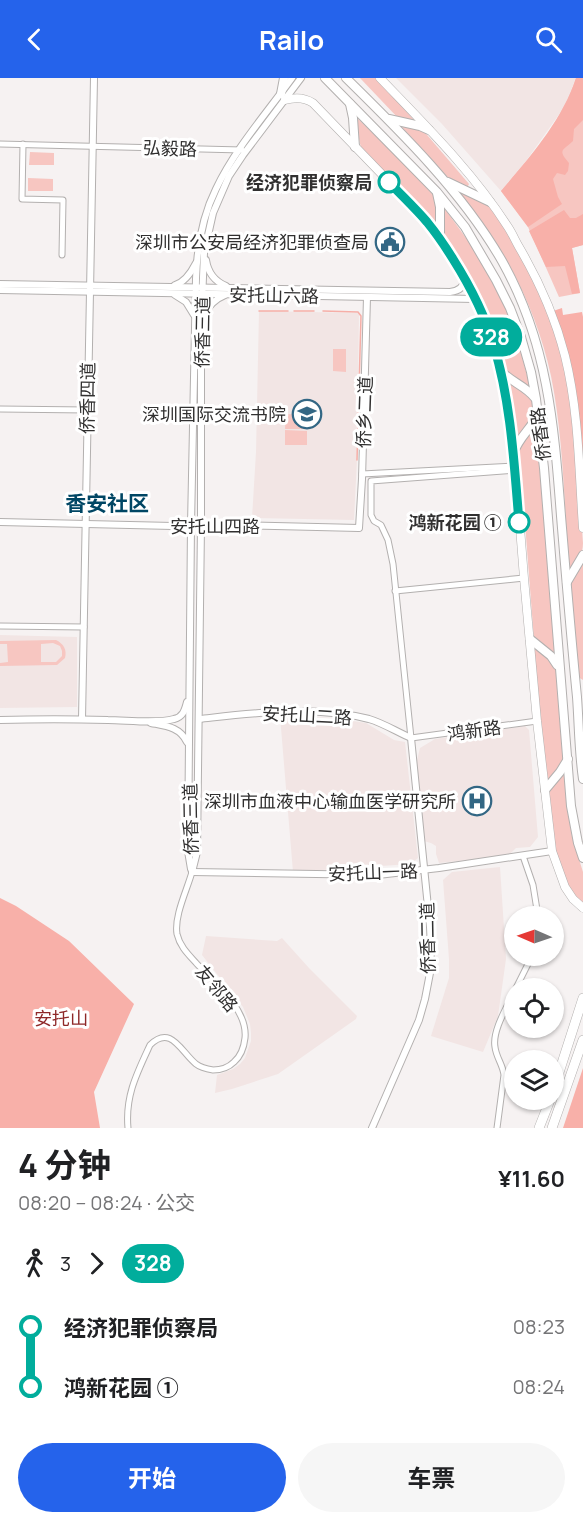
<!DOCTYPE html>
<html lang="zh">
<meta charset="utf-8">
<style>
body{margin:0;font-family:Manrope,"Noto Sans SC",sans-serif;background:#f6f6f6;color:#202124;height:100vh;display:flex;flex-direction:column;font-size:22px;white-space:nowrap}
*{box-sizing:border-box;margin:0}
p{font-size:20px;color:#757577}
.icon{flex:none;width:33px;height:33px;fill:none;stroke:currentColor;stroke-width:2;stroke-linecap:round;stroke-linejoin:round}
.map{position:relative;height:1050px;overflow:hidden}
.sheet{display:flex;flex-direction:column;background:#fff;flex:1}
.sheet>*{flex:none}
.badge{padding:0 12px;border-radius:20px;font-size:21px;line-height:39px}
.needle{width:39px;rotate:272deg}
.controls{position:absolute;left:504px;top:828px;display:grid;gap:12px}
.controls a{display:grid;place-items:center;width:60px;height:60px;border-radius:50%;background:#fff;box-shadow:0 2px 4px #0004;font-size:30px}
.map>.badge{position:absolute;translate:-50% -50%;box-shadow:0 0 0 3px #fff}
.legs{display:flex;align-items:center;gap:9px;height:66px;padding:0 18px;font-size:20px}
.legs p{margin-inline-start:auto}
.overview{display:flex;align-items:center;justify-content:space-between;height:102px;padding:0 18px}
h1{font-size:33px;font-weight:700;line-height:45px}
.button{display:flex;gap:12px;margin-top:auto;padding:12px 18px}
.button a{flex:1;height:69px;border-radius:36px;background:#2563eb;color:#fff;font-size:24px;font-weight:700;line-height:69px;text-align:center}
.button a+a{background:#f6f6f6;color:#202124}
ul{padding:0 18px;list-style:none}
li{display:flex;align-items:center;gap:21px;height:60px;font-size:22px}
li i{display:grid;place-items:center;width:9px;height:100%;margin:0 8px;background:currentColor}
li i::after{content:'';width:15px;height:15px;margin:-8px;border:4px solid;border-radius:50%;background:#fff}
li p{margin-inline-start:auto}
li:first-child i{background:linear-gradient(#0000 50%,currentColor 0)}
li:last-child i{background:linear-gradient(currentColor 50%,#0000 0)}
header{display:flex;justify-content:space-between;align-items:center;height:78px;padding:0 18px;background:#2563eb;color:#fff;font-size:27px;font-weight:700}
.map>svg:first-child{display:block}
</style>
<header><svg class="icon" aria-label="back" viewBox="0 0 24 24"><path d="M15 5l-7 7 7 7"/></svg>Railo<svg class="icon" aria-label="search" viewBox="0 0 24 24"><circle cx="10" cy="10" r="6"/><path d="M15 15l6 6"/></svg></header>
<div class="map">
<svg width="583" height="1050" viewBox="0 0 583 1050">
<rect width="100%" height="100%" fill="#f6f2f2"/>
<g fill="#f2e5e4">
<path d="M396 0H576L565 28 526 83 501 113 442 46Z"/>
<path d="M259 233 359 235 357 382 354 442 252 440 256 374Z"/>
<path d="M0 557 77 559V629L0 630Z"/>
<path d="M280 638 333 640 366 645 394 662 405 664 418 780 410 786 293 794Z"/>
<path d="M525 648 529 652 538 759 530 769 516 770 508 778 439 785 436 776V768L431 765 424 763 416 686 420 670 435 661Z"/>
<path d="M500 789 506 881 498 938 483 974 431 958 449 900V881L443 802 452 794Z"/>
<path d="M206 858 277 863 282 860 309 890 357 938 356 941 278 996 232 1011 215 1015 217 997 233 991 240 986 245 980 251 963V955L250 946 243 929 202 877Z"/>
</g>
<g fill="#f7c6c1" fill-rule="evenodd">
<path d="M360 0H376L414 42 399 41Z"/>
<path d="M576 0H583V167L572 170 580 215 559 219 528 149 501 113C530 79 562 43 576 0Z"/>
<path d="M354 37 397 78 435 119 438 124 437 151 361 70Z"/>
<path d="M400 47 422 51 469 106 467 110 452 104Z"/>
<path d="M30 74 54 75V87H29Z"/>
<path d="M28 100 53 101V113H28Z"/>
<path d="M457 112C466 116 480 118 487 124 498 135 506 152 514 166 535 201 552 240 562 279 576 339 578 403 583 465 583 477 577 484 569 493 564 429 564 362 551 298 543 260 528 221 509 187 495 161 475 137 457 112Z"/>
<path d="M444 130C462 154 479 177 493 203 511 236 521 273 530 309L505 294 497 259 488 237 442 157Z"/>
<path d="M333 271H346V294L333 293Z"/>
<path d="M507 305 517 307 533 322 535 337 517 360Z"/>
<path d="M286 336 307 337V351H285Z"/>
<path d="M537 345 555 578 534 562 519 367Z"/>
<path d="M285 352 307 353V367H285Z"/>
<path d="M583 484V602L578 599 570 501Z"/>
<path d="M56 562C64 566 67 572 65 580L57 587 0 588V585L8 584 7 566H0V563ZM53 565 60 568 62 573V578L56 584H41V566Z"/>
<path d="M534 571 547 577 556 590 563 683 546 707Z"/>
<path d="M564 693 566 718 572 759 583 794V826C554 799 552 754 548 718L549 713Z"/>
</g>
<g fill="#f8b0a9">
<path d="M576 0H583V42L574 51 573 63C563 73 557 71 569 85L568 93 565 97 557 95 553 101 558 119 562 126 528 149 501 113C530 79 562 43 576 0Z"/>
<path d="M564 132 570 140H576L583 136V167L572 170 580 215 572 216 565 188 546 189 529 153Z"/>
<path d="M562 230 563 237 582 234 583 239V419L575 326 553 233Z"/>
<path d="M0 820 16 828 69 863 134 926 94 1014 100 1050H0Z"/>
<path d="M583 990V1050H563Z"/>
</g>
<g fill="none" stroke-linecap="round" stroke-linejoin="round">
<g stroke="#f6aea7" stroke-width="1.5">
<path d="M259 233H288"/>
<path d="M294 233H314"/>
<path d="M323 233 358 234 361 238 357 382"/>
</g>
<g stroke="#b3b0af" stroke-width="7">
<g id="minor">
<path d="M0 66 242 72"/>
<path d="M23 66 22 121 63 122 62 177"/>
<path d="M0 331 87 332"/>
<path d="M515 392 371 403V437L374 443 381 447 388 462 393 486 411 660 537 643"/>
<path d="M362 396 515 388"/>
<path d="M395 513 524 500"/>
<path d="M0 548 84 549"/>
<path d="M523 778 533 807 538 838"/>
<path d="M516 910 532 878"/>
<path d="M128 1050C125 1018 137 995 150 967 171 946 181 974 196 986 201 990 207 991 213 992 220 992 228 990 234 984 241 978 244 969 245 960 248 932 215 904 197 886 189 877 180 869 177 856 174 838 187 812 192 794"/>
<path d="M497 1050 504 997C503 987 496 979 495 969 492 953 507 929 514 914"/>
</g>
</g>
<g stroke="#b3b0af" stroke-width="8">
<g id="tertiary">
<path d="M206 182C208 195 214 203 226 208"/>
<path d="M0 206 450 214C458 213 464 210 464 202"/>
<path d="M175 207C185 204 191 195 196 185"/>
<path d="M0 212 475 221"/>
<path d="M175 217 186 224 194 237"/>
<path d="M203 238C208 228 215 221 225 217"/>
<path d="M0 444 173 448 237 447 359 450 362 401 367 219"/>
<path d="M82 641 94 0"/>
<path d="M199 641C255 635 313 627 369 641 383 645 397 654 411 660L430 849 431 870 430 895 425 921 419 942 372 1050"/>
<path d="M0 642C36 641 72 641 108 642 126 642 157 646 174 641 183 639 185 632 187 624"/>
<path d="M151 645C166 648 180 649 187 664"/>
<path d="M191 791 188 773 191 447 196 201C197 170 202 139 216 111 235 71 266 36 292 0"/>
<path d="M192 794 197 774 201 447V247L204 175 213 135 229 98 243 77 301 0"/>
<path d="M192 794 378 797 439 790 552 773"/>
</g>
</g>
<g stroke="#b3b0af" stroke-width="9">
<g id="secondary">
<path d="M380 0C425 47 473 94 508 149 512 155 515 162 519 169 539 203 555 239 565 278 579 334 579 393 583 450"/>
<path d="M285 22C295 19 304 19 313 25L427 143 440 161 473 217 482 235 494 266 501 293 509 334 514 374 524 500 537 643 552 773 565 809 573 821 583 830"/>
</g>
</g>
<g stroke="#b3b0af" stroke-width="10">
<g id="primary">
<path d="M325 0 437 114 465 149 496 202 510 230 521 259 531 294 536 321 544 390 571 728 578 765 583 780"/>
<path d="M346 0C402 55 463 115 502 183 548 265 554 347 561 438 566 498 571 559 577 619 579 646 579 674 583 701"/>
<path d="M281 16 284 0"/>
<path d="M350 26 353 40 355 69"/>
<path d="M389 41 420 48 429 52"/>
<path d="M448 104 490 124"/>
<path d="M437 115 440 129V161"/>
<path d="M501 293C511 304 526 308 535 320"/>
<path d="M514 374C519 359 532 350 538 336"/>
<path d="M567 504 583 477"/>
<path d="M530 561 551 578 557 587"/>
<path d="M545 712 560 694 568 681"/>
</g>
</g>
<g stroke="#b3b0af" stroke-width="10">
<g id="motorway">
<path d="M554 1010 583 920"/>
<path d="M539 1050 550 1022"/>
<path d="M552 1050 583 962"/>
</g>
</g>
<use href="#minor" stroke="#fff" stroke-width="5"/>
<use href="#tertiary" stroke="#fff" stroke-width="6"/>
<use href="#secondary" stroke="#fff" stroke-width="8"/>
<use href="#primary" stroke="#fff" stroke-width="8"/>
<use href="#motorway" stroke="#fff" stroke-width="9"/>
</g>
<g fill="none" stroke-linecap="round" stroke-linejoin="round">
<g stroke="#fff" stroke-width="14">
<path id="line-1" d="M389 104C401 117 415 130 427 144 436 155 445 168 453 181 470 208 485 237 494 268 511 325 514 384 519 444"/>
</g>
<use href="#line-1" stroke="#01ad9c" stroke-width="9"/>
</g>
<defs>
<g id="civic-ring" transform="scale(1.5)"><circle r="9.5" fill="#fff" stroke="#336784" stroke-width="1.5"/><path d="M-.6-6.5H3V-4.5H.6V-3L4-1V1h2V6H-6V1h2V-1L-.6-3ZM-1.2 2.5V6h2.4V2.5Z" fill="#336784"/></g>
<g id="school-ring" transform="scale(1.5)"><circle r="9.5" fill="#fff" stroke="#336784" stroke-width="1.5"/><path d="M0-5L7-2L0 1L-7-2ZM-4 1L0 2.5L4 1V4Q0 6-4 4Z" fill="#336784"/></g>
<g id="hospital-ring" transform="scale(1.5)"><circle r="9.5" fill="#fff" stroke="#336784" stroke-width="1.5"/><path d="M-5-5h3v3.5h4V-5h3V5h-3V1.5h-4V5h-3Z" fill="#336784"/></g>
</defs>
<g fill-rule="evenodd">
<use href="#civic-ring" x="390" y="164"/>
<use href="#school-ring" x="307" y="336"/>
<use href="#hospital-ring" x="477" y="723"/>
</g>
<g fill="#fff" stroke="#01ad9c" stroke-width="3">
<circle cx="389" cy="104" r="10"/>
<circle cx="519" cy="444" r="10"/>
</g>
<g text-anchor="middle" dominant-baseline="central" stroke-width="6" stroke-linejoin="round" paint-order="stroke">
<g font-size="18" fill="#313030" stroke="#fff">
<text transform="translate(170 70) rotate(2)">弘毅路</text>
<text transform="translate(274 217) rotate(1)">安托山六路</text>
<text transform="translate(202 254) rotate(-89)">侨香三道</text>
<text transform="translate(87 320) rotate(-89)">侨香四道</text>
<text transform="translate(364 334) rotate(-88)">侨乡二道</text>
<text transform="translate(540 356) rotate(-97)">侨香路</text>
<text x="215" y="448">安托山四路</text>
<text transform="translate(307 637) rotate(3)">安托山二路</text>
<text transform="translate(474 652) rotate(-8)">鸿新路</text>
<text transform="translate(190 741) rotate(-91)">侨香三道</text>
<text transform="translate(373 794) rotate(-2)">安托山一路</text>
<text transform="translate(427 860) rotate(-91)">侨香二道</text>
<text transform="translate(217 910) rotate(50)">友邻路</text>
</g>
<g font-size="18" font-weight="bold" fill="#313030" stroke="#fff" text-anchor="end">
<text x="372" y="104">经济犯罪侦察局</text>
<text x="502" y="444">鸿新花园 ①</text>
</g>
<g font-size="18" fill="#313030" stroke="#fff" text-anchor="end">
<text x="369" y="164">深圳市公安局经济犯罪侦查局</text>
<text x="286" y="336">深圳国际交流书院</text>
<text x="456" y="723">深圳市血液中心输血医学研究所</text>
</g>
<g font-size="18" fill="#8e2828" stroke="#fff">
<text x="61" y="940">安托山</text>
</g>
<g font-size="21" font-weight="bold" fill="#004664" stroke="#fff">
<text x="107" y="425">香安社区</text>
</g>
</g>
</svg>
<div class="controls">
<a><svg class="needle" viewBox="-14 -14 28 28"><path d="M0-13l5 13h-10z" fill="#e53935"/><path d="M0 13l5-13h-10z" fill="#757577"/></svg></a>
<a><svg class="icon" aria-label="locate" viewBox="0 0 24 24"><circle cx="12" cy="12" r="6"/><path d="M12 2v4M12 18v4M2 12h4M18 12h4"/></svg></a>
<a><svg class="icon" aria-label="layers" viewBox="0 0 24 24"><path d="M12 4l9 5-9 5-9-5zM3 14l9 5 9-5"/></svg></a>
</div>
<b class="badge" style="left:491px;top:259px;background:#01ad9c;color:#fff">328</b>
</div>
<section class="sheet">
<div class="overview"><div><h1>4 分钟</h1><p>08:20 – 08:24 · 公交</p></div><b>¥11.60</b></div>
<div class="legs"><svg class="icon" aria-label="walk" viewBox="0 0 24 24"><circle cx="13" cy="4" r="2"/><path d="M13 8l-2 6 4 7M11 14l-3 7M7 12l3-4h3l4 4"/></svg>3<svg class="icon" aria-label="forward" viewBox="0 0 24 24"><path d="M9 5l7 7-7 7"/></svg><b class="badge" style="background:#01ad9c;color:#fff">328</b></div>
<ul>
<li><i style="color:#01ad9c"></i><b>经济犯罪侦察局</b><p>08:23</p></li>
<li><i style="color:#01ad9c"></i><b>鸿新花园 ①</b><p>08:24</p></li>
</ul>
<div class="button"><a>开始</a><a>车票</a></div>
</section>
